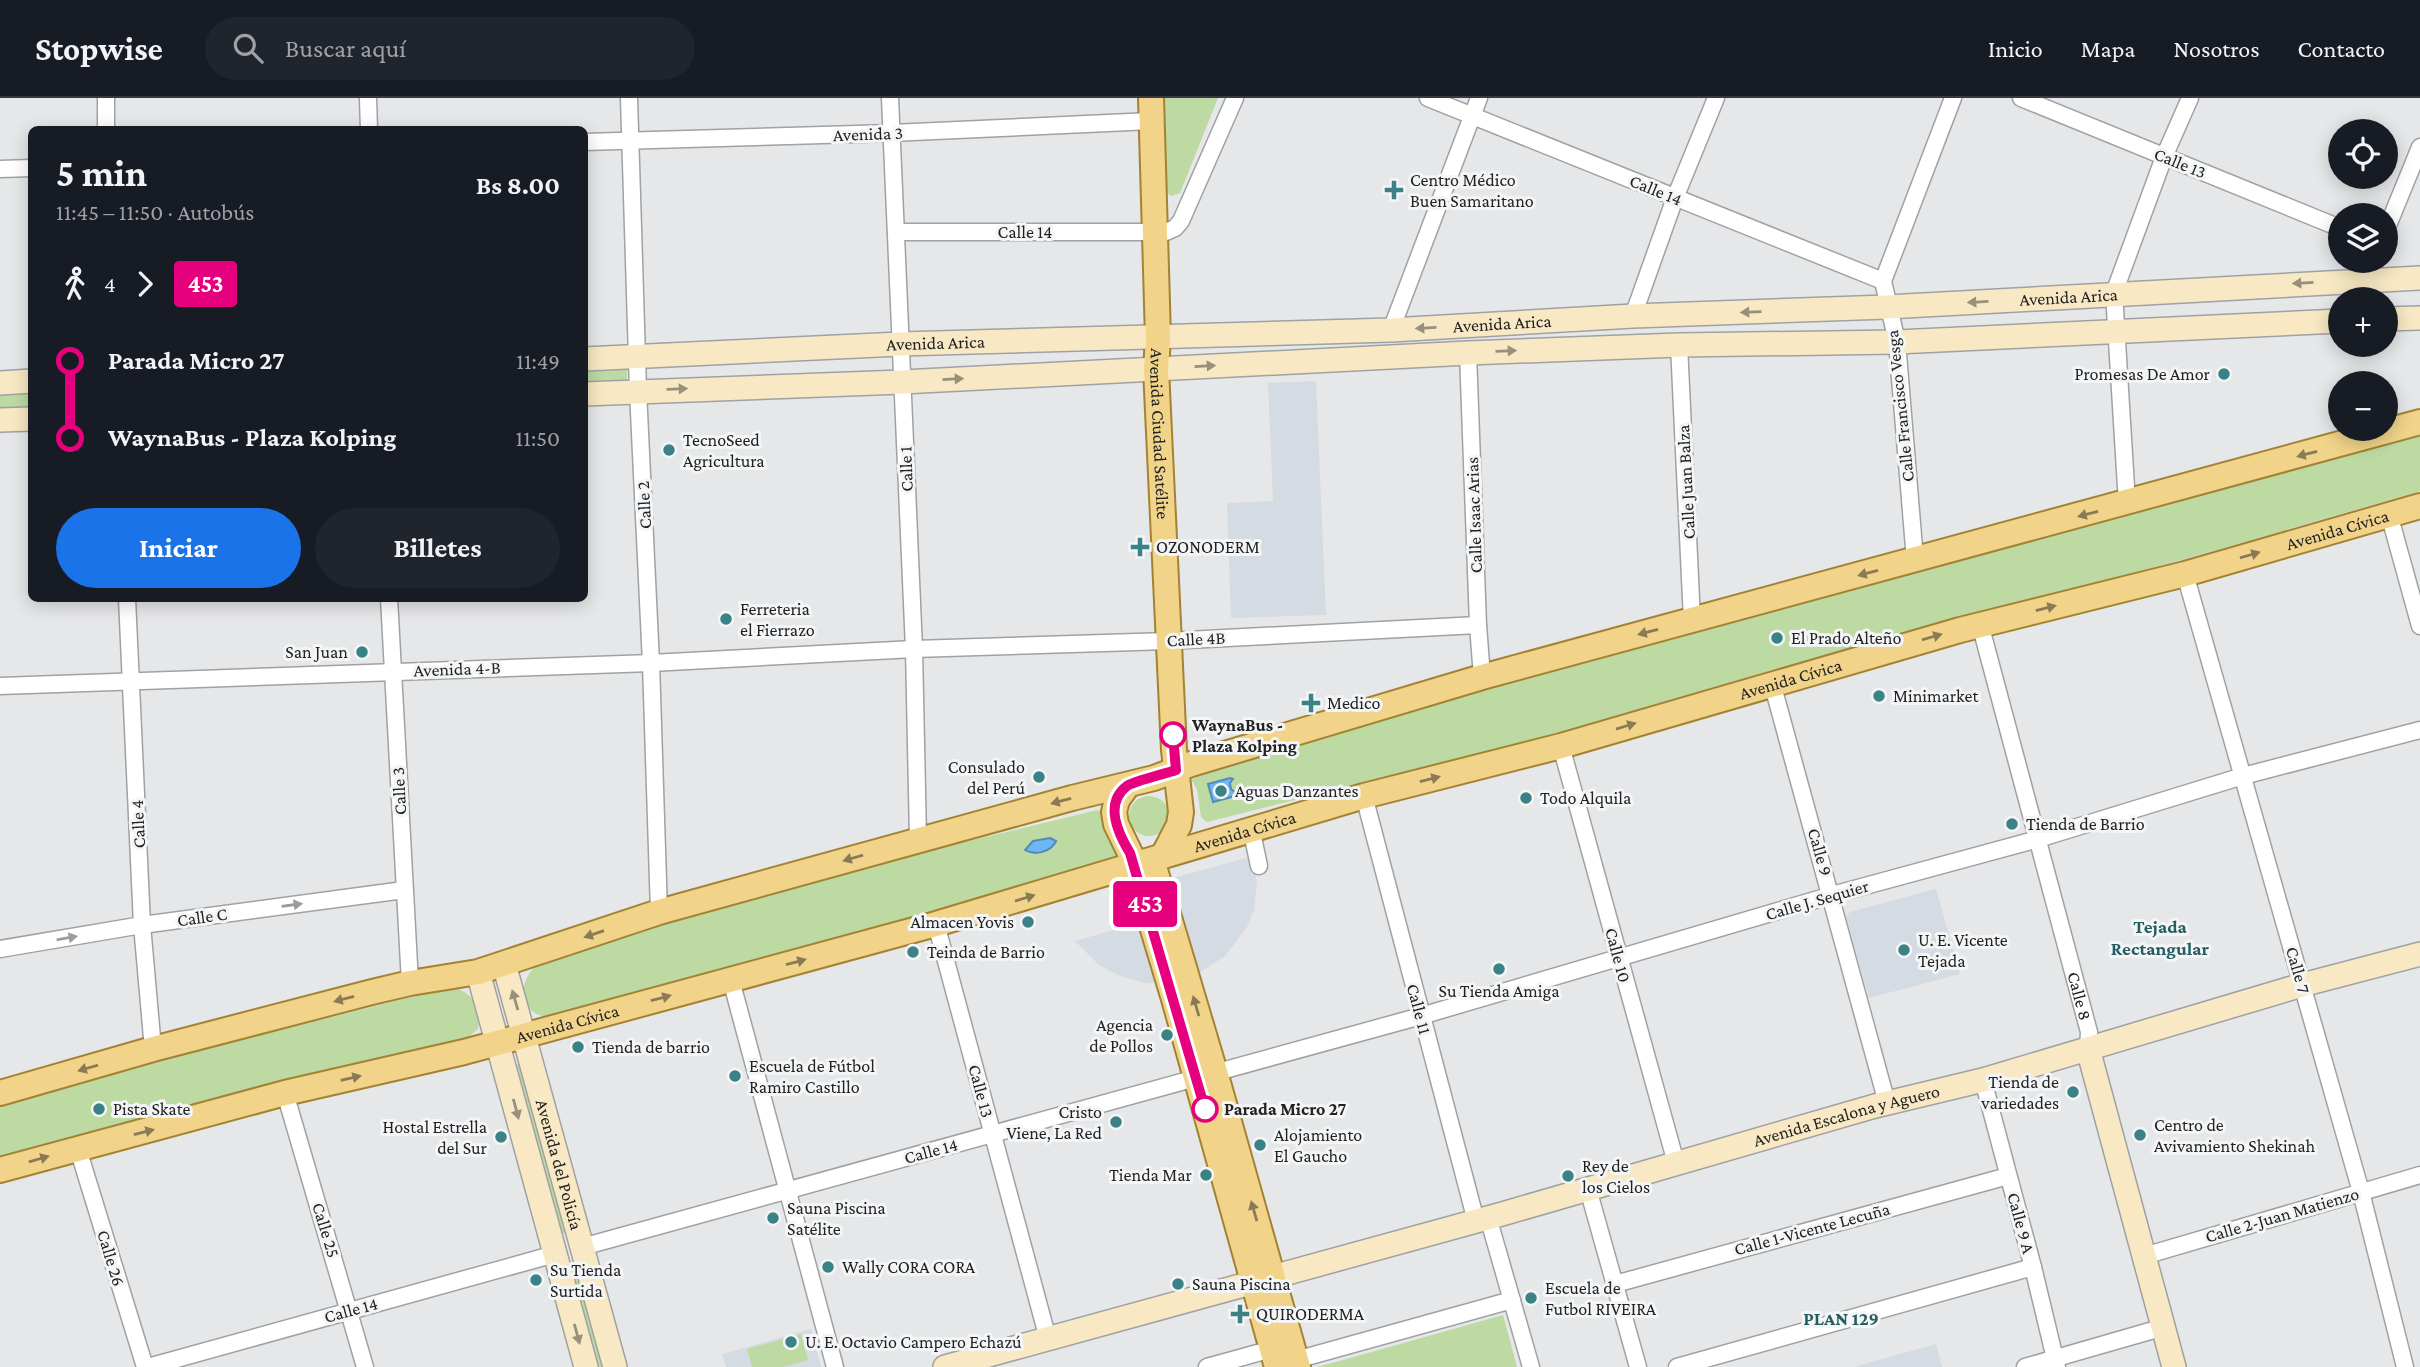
<!DOCTYPE html>
<html lang="es">
<meta charset="utf-8">
<style>
body{margin:0;font-family:"Crimson Pro",serif;background:#20242c;color:#f1f3f6;height:100vh;display:flex;flex-direction:column;font-size:26px;white-space:nowrap}
*{box-sizing:border-box;margin:0}
p{font-size:23px;color:#9ea1a6}
.icon{flex:none;width:38px;height:38px;fill:none;stroke:currentColor;stroke-width:2;stroke-linecap:round;stroke-linejoin:round}
.map{position:relative;flex:1;overflow:hidden}
.sheet{position:absolute;left:28px;top:28px;width:560px;height:476px;display:flex;flex-direction:column;background:#171b24;border-radius:10px;box-shadow:0 4px 18px #0003}
.sheet>*{flex:none}
.badge{padding:0 14px;border-radius:5px;font-size:24px;line-height:46px}
.fabs{position:absolute;left:2328px;top:21px;display:grid;gap:14px}
.fabs a{display:grid;place-items:center;width:70px;height:70px;border-radius:50%;background:#171b24;box-shadow:0 4px 18px #0003;font-size:35px}
.map>.badge{position:absolute;translate:-50% -50%;box-shadow:0 0 0 4px #fff}
.legs{display:flex;align-items:center;gap:10px;height:77px;padding:0 28px;font-size:23px}
.legs p{margin-inline-start:auto}
.headline{display:flex;align-items:center;justify-content:space-between;height:119px;padding:0 28px}
h1{font-size:38px;font-weight:700;line-height:52px}
.primary-button{display:flex;gap:14px;margin-top:auto;padding:14px 28px}
.primary-button a{flex:1;height:80px;border-radius:42px;background:#1a73e8;color:#fff;font-size:28px;font-weight:700;line-height:80px;text-align:center}
.primary-button a+a{background:#20242c;color:#f1f3f6}
ul{padding:0 28px;list-style:none}
li{display:flex;align-items:center;gap:24px;height:77px;font-size:26px}
li i{display:grid;place-items:center;width:10px;height:100%;margin:0 9px;background:currentColor}
li i::after{content:'';width:18px;height:18px;margin:-9px;border:5px solid;border-radius:50%;background:#171b24}
li p{margin-inline-start:auto}
li:first-child i{background:linear-gradient(#0000 50%,currentColor 0)}
li:last-child i{background:linear-gradient(currentColor 50%,#0000 0)}
header{display:flex;align-items:center;gap:42px;box-sizing:border-box;height:98px;padding:0 35px;background:#171b24;border-bottom:2px solid #363941}
header strong{font-size:33px}
nav{display:flex;gap:38px;margin-inline-start:auto;font-size:24px}
.search{width:490px;height:63px;background:#20242c;display:flex;align-items:center;gap:18px;box-sizing:border-box;padding:0 24px;border-radius:38px;color:#9ea1a6;font-size:26px}
.map>svg:first-child{display:block}
</style>
<header>
<strong>Stopwise</strong>
<div class="search"><svg class="icon" aria-label="search" viewBox="0 0 24 24"><circle cx="10" cy="10" r="6"/><path d="M15 15l6 6"/></svg>Buscar aquí</div>
<nav><a>Inicio</a><a>Mapa</a><a>Nosotros</a><a>Contacto</a></nav>
</header>
<div class="map">
<svg width="2420" height="1269" viewBox="0 0 2420 1269">
<rect width="100%" height="100%" fill="#e6e7e9"/>
<g fill="#d4dbe2">
<path d="M1316 283 1326 517 1231 520 1227 405 1273 403 1268 285Z"/>
<path d="M1250 759 1254 762 1257 785 1254 812 1247 829 1225 858 1199 875 1173 780Z"/>
<path d="M1936 791 1960 876 1869 900 1846 819 1850 814Z"/>
<path d="M1138 825 1155 885H1144L1118 877 1099 867 1075 843Z"/>
<path d="M811 1231 821 1269H726L722 1256Z"/>
<path d="M1936 1246 1942 1269H1854Z"/>
</g>
<g fill="#bcdaa2">
<path d="M1158 0H1218L1180 95 1172 98 1162 93Z"/>
<path d="M627 268V284L585 286V270Z"/>
<path d="M31 294V312L0 313V296Z"/>
<path d="M2420 335V393L2185 461 1822 558 1510 648 1207 724 1201 719 1197 691 1191 681 1196 671 1807 500Z"/>
<circle cx="1149" cy="718" r="20"/>
<path d="M1097 712 1105 715 1107 732 1116 755V760L1111 766 556 918C551 918 544 919 539 917 515 907 522 877 539 866L685 812Z"/>
<path d="M456 890C475 897 481 912 478 931L459 947 0 1065V1004L442 891Z"/>
<path d="M521 964 566 1133 564 1135H561L514 968Z"/>
<path d="M572 1167 576 1168 605 1269H596L570 1169Z"/>
<path d="M1503 1217 1517 1269H1317L1343 1262Z"/>
<path d="M801 1236 808 1262 783 1269H752L747 1251Z"/>
</g>
<g fill="#6db7f4" stroke="#568ab5" stroke-width="2">
<path d="M1230 680 1233 681 1230 685 1231 691 1239 697 1213 704 1208 686Z"/>
<path d="M1050 740 1056 743C1051 754 1035 758 1025 752L1033 743Z"/>
</g>
<g fill="none" stroke-linecap="round" stroke-linejoin="round">
<g stroke="#a0a1a2" stroke-width="19">
<g id="street">
<path d="M106 0V32"/>
<path d="M368 0 369 32"/>
<path d="M629 0 638 293 651 565 659 814"/>
<path d="M890 0 914 551 918 741"/>
<path d="M1428 0 1883 183"/>
<path d="M2021 0 2340 130"/>
<path d="M584 44 891 35 1151 23"/>
<path d="M0 71 32 70"/>
<path d="M896 134H1166L1175 130 1181 123 1235 0"/>
<path d="M2385 135 2420 49"/>
<path d="M2366 182 2374 163"/>
<path d="M1633 218 1675 100 1716 0"/>
<path d="M1391 232 1479 0"/>
<path d="M1679 247 1692 522"/>
<path d="M1468 255 1478 527 1482 579"/>
<path d="M2127 405 2114 195 2164 59 2190 0"/>
<path d="M2389 416 2420 528"/>
<path d="M1915 462 1897 244 1883 183 1953 0"/>
<path d="M2185 476 2361 1094 2405 1269"/>
<path d="M127 500 142 827 153 951"/>
<path d="M389 500 410 885"/>
<path id="s1" d="M1980 526 2089 934 2088 951"/>
<path d="M1772 585 1887 1005"/>
<path d="M0 588 651 565 914 551 1168 543 1478 527"/>
<path d="M1561 648 1676 1065"/>
<path d="M1364 698 1476 1123"/>
<path d="M1251 730 1259 768"/>
<path d="M936 826 1048 1241"/>
<path d="M0 851 142 827 404 792"/>
<path d="M731 882 835 1269"/>
<path d="M1983 982 2033 1169 2057 1269"/>
<path d="M285 995 365 1269"/>
<path d="M78 1051 145 1269"/>
<path d="M1588 1091 1638 1269"/>
<path d="M1488 1119 1531 1269"/>
<path d="M582 1149 1421 918 1832 797 2038 741 2243 678 2420 632"/>
<path d="M2144 1158 2420 1077"/>
<path d="M1615 1186 2008 1078"/>
<path d="M1296 1262 1512 1202"/>
<path d="M148 1269 555 1156"/>
<path d="M1207 1269 1279 1249"/>
<path d="M1677 1269 2033 1169"/>
<path d="M2025 1269 2164 1229"/>
</g>
</g>
<g stroke="#a0a1a2" stroke-width="26">
<g id="secondary">
<path d="M2385 221 2420 220"/>
<path id="s2" d="M584 261 900 246 1391 232 1633 218 1887 209 2420 180"/>
<path d="M0 285 32 283"/>
<path d="M584 296 902 284 1468 255 1679 247 1897 244 2340 223"/>
<path d="M0 322 32 321"/>
<path id="s3" d="M504 866 615 1269"/>
<path d="M478 874 586 1269"/>
<path d="M2088 951 2174 1269"/>
<path id="s4" d="M945 1269 1502 1116 1875 1008 1983 982 2302 887 2420 856"/>
</g>
</g>
<g stroke="#a38333" stroke-width="28">
<g id="primary">
<path id="s5" d="M1151 0 1158 240 1156 271 1174 652 1181 714 1179 727 1163 758"/>
<path d="M1127 688 1117 702 1114 714 1116 726 1130 755 1174 901 1277 1269"/>
<path d="M1152 762 1215 974 1298 1269"/>
<path d="M0 995 153 951 372 894 410 885 478 874 659 814 1072 700 1154 680 1191 666 1482 579 2420 324"/>
<path id="s6" d="M0 1072 285 995 464 954 936 826 1364 698 1561 648 1960 532 2185 476 2420 408"/>
</g>
</g>
<use href="#street" stroke="#fff" stroke-width="16"/>
<use href="#secondary" stroke="#f8e9c4" stroke-width="23"/>
<use href="#primary" stroke="#f1d489" stroke-width="24"/>
</g>
<defs><path id="oneway-solid" d="M-6-.8H1V-3.2L6.5 0L1 3.2V.8H-6Z" transform="scale(1.75)"/></defs>
<g fill="#988f7c">
<use href="#oneway-solid" transform="translate(2303 185) rotate(177)"/>
<use href="#oneway-solid" transform="translate(1978 204) rotate(177)"/>
<use href="#oneway-solid" transform="translate(1751 214) rotate(178)"/>
<use href="#oneway-solid" transform="translate(1426 230) rotate(177)"/>
<use href="#oneway-solid" transform="translate(1506 253) rotate(-2)"/>
<use href="#oneway-solid" transform="translate(1205 268) rotate(-3)"/>
<use href="#oneway-solid" transform="translate(953 281) rotate(-3)"/>
<use href="#oneway-solid" transform="translate(677 291) rotate(-2)"/>
<use href="#oneway-solid" transform="translate(515 902) rotate(-106)"/>
<use href="#oneway-solid" transform="translate(516 1011) rotate(75)"/>
<use href="#oneway-solid" transform="translate(577 1236) rotate(75)"/>
</g>
<g fill="#8a7b56">
<use href="#oneway-solid" transform="translate(2307 356) rotate(165)"/>
<use href="#oneway-solid" transform="translate(2088 416) rotate(165)"/>
<use href="#oneway-solid" transform="translate(2250 457) rotate(-16)"/>
<use href="#oneway-solid" transform="translate(1868 475) rotate(165)"/>
<use href="#oneway-solid" transform="translate(2046 510) rotate(-14)"/>
<use href="#oneway-solid" transform="translate(1648 534) rotate(165)"/>
<use href="#oneway-solid" transform="translate(1932 539) rotate(-16)"/>
<use href="#oneway-solid" transform="translate(1626 628) rotate(-17)"/>
<use href="#oneway-solid" transform="translate(1430 681) rotate(-14)"/>
<use href="#oneway-solid" transform="translate(1061 703) rotate(165)"/>
<use href="#oneway-solid" transform="translate(853 760) rotate(164)"/>
<use href="#oneway-solid" transform="translate(1025 800) rotate(-17)"/>
<use href="#oneway-solid" transform="translate(594 836) rotate(161)"/>
<use href="#oneway-solid" transform="translate(796 864) rotate(-15)"/>
<use href="#oneway-solid" transform="translate(661 900) rotate(-15)"/>
<use href="#oneway-solid" transform="translate(344 901) rotate(165)"/>
<use href="#oneway-solid" transform="translate(1196 908) rotate(-106)"/>
<use href="#oneway-solid" transform="translate(88 970) rotate(164)"/>
<use href="#oneway-solid" transform="translate(351 980) rotate(-13)"/>
<use href="#oneway-solid" transform="translate(144 1034) rotate(-14)"/>
<use href="#oneway-solid" transform="translate(39 1061) rotate(-16)"/>
<use href="#oneway-solid" transform="translate(1254 1113) rotate(-106)"/>
</g>
<g fill="#9c9c9c">
<use href="#oneway-solid" transform="translate(292 807) rotate(-8)"/>
<use href="#oneway-solid" transform="translate(67 840) rotate(-10)"/>
</g>
<g fill="none" stroke-linecap="round" stroke-linejoin="round">
<g stroke="#fff" stroke-width="16">
<path id="line-1" d="M1173 637 1176 672C1165 676 1134 683 1127 688 1103 706 1119 737 1130 755L1205 1011"/>
</g>
<use href="#line-1" stroke="#e6007e" stroke-width="10"/>
</g>
<g fill="#3a8285" stroke="#f3f5f6" stroke-width="2.5">
<path d="M1390.5 81.5h7v7h7v7h-7v7h-7v-7h-7v-7h7z"/>
<circle cx="2224" cy="276" r="7"/>
<circle cx="669" cy="352" r="7"/>
<path d="M1136.5 438.5h7v7h7v7h-7v7h-7v-7h-7v-7h7z"/>
<circle cx="726" cy="521" r="7"/>
<circle cx="1777" cy="540" r="7"/>
<circle cx="362" cy="554" r="7"/>
<circle cx="1879" cy="598" r="7"/>
<path d="M1307.5 594.5h7v7h7v7h-7v7h-7v-7h-7v-7h7z"/>
<circle cx="1039" cy="679" r="7"/>
<circle cx="1221" cy="693" r="7"/>
<circle cx="1526" cy="700" r="7"/>
<circle cx="2012" cy="726" r="7"/>
<circle cx="1028" cy="824" r="7"/>
<circle cx="1904" cy="852" r="7"/>
<circle cx="913" cy="854" r="7"/>
<circle cx="1499" cy="871" r="7"/>
<circle cx="1167" cy="937" r="7"/>
<circle cx="578" cy="949" r="7"/>
<circle cx="735" cy="978" r="7"/>
<circle cx="2073" cy="994" r="7"/>
<circle cx="99" cy="1011" r="7"/>
<circle cx="1116" cy="1024" r="7"/>
<circle cx="2140" cy="1037" r="7"/>
<circle cx="501" cy="1039" r="7"/>
<circle cx="1260" cy="1047" r="7"/>
<circle cx="1206" cy="1077" r="7"/>
<circle cx="1568" cy="1078" r="7"/>
<circle cx="773" cy="1120" r="7"/>
<circle cx="828" cy="1169" r="7"/>
<circle cx="536" cy="1182" r="7"/>
<circle cx="1178" cy="1186" r="7"/>
<circle cx="1531" cy="1200" r="7"/>
<path d="M1236.5 1205.5h7v7h7v7h-7v7h-7v-7h-7v-7h7z"/>
<circle cx="791" cy="1244" r="7"/>
</g>
<g fill="#fff" stroke="#e6007e" stroke-width="3.5">
<circle cx="1173" cy="637" r="12"/>
<circle cx="1205" cy="1011" r="12"/>
</g>
<g text-anchor="middle" dominant-baseline="central" stroke-width="6" stroke-linejoin="round" paint-order="stroke">
<g font-size="18" fill="#222223" stroke="#f3f5f6">
<text transform="translate(868 36) rotate(-2)">Avenida 3</text>
<text transform="translate(2180 65) rotate(22)">Calle 13</text>
<text transform="translate(1656 92) rotate(22)">Calle 14</text>
<text x="1025" y="134">Calle 14</text>
<text stroke="none"><textPath href="#s2" startOffset="1486">Avenida Arica</textPath></text>
<text stroke="none"><textPath href="#s2" startOffset="919">Avenida Arica</textPath></text>
<text stroke="none"><textPath href="#s2" startOffset="352">Avenida Arica</textPath></text>
<text transform="translate(1900 308) rotate(-96)">Calle Francisco Vesga</text>
<text stroke="none"><textPath href="#s5" startOffset="336">Avenida Ciudad Satélite</textPath></text>
<text transform="translate(906 371) rotate(-92)">Calle 1</text>
<text transform="translate(1686 384) rotate(-93)">Calle Juan Balza</text>
<text transform="translate(644 407) rotate(-93)">Calle 2</text>
<text transform="translate(1474 417) rotate(-92)">Calle Isaac Arias</text>
<text stroke="none"><textPath href="#s6" startOffset="2424">Avenida Cívica</textPath></text>
<text transform="translate(1196 541) rotate(-3)">Calle 4B</text>
<text transform="translate(457 571) rotate(-2)">Avenida 4-B</text>
<text stroke="none"><textPath href="#s6" startOffset="1857">Avenida Cívica</textPath></text>
<text transform="translate(399 693) rotate(-93)">Calle 3</text>
<text transform="translate(138 726) rotate(-93)">Calle 4</text>
<text stroke="none"><textPath href="#s6" startOffset="1290">Avenida Cívica</textPath></text>
<text transform="translate(1820 754) rotate(74)">Calle 9</text>
<text transform="translate(1817 802) rotate(-16)">Calle J. Sequier</text>
<text transform="translate(202 819) rotate(-8)">Calle C</text>
<text transform="translate(1618 857) rotate(75)">Calle 10</text>
<text transform="translate(2298 872) rotate(74)">Calle 7</text>
<text stroke="none"><textPath href="#s1" startOffset="385">Calle 8</textPath></text>
<text transform="translate(1419 911) rotate(75)">Calle 11</text>
<text stroke="none"><textPath href="#s6" startOffset="586">Avenida Cívica</textPath></text>
<text transform="translate(981 993) rotate(75)">Calle 13</text>
<text stroke="none"><textPath href="#s4" startOffset="936">Avenida Escalona y Aguero</textPath></text>
<text transform="translate(931 1053) rotate(-15)">Calle 14</text>
<text stroke="none"><textPath href="#s3" startOffset="208">Avenida del Policía</textPath></text>
<text transform="translate(2282 1117) rotate(-16)">Calle 2-Juan Matienzo</text>
<text transform="translate(2021 1125) rotate(75)">Calle 9 A</text>
<text transform="translate(1812 1131) rotate(-15)">Calle 1-Vicente Lecuña</text>
<text transform="translate(326 1132) rotate(73)">Calle 25</text>
<text transform="translate(111 1160) rotate(73)">Calle 26</text>
<text transform="translate(351 1212) rotate(-15)">Calle 14</text>
</g>
<g font-size="18" fill="#222223" stroke="#f3f5f6" text-anchor="start">
<text x="1410" y="82">Centro Médico<tspan x="1410" dy="21">Buen Samaritano</tspan></text>
<text x="2210" y="276" text-anchor="end">Promesas De Amor</text>
<text x="683" y="342">TecnoSeed<tspan x="683" dy="21">Agricultura</tspan></text>
<text x="1156" y="449">OZONODERM</text>
<text x="740" y="511">Ferreteria<tspan x="740" dy="21">el Fierrazo</tspan></text>
<text x="1791" y="540">El Prado Alteño</text>
<text x="348" y="554" text-anchor="end">San Juan</text>
<text x="1893" y="598">Minimarket</text>
<text x="1327" y="605">Medico</text>
<text x="1025" y="669" text-anchor="end">Consulado<tspan x="1025" dy="21">del Perú</tspan></text>
<text x="1235" y="693">Aguas Danzantes</text>
<text x="1540" y="700">Todo Alquila</text>
<text x="2026" y="726">Tienda de Barrio</text>
<text x="1014" y="824" text-anchor="end">Almacen Yovis</text>
<text x="1918" y="842">U. E. Vicente<tspan x="1918" dy="21">Tejada</tspan></text>
<text x="927" y="854">Teinda de Barrio</text>
<text x="1499" y="893" text-anchor="middle">Su Tienda Amiga</text>
<text x="1153" y="927" text-anchor="end">Agencia<tspan x="1153" dy="21">de Pollos</tspan></text>
<text x="592" y="949">Tienda de barrio</text>
<text x="749" y="968">Escuela de Fútbol<tspan x="749" dy="21">Ramiro Castillo</tspan></text>
<text x="2059" y="984" text-anchor="end">Tienda de<tspan x="2059" dy="21">variedades</tspan></text>
<text x="113" y="1011">Pista Skate</text>
<text x="1102" y="1014" text-anchor="end">Cristo<tspan x="1102" dy="21">Viene, La Red</tspan></text>
<text x="2154" y="1027">Centro de<tspan x="2154" dy="21">Avivamiento Shekinah</tspan></text>
<text x="487" y="1029" text-anchor="end">Hostal Estrella<tspan x="487" dy="21">del Sur</tspan></text>
<text x="1274" y="1037">Alojamiento<tspan x="1274" dy="21">El Gaucho</tspan></text>
<text x="1582" y="1068">Rey de<tspan x="1582" dy="21">los Cielos</tspan></text>
<text x="1192" y="1077" text-anchor="end">Tienda Mar</text>
<text x="787" y="1110">Sauna Piscina<tspan x="787" dy="21">Satélite</tspan></text>
<text x="842" y="1169">Wally CORA CORA</text>
<text x="550" y="1172">Su Tienda<tspan x="550" dy="21">Surtida</tspan></text>
<text x="1192" y="1186">Sauna Piscina</text>
<text x="1545" y="1190">Escuela de<tspan x="1545" dy="21">Futbol RIVEIRA</tspan></text>
<text x="1256" y="1216">QUIRODERMA</text>
<text x="805" y="1244">U. E. Octavio Campero Echazú</text>
</g>
<g font-size="18" font-weight="bold" fill="#222223" stroke="#f3f5f6" text-anchor="start">
<text x="1192" y="627">WaynaBus -<tspan x="1192" dy="21">Plaza Kolping</tspan></text>
<text x="1224" y="1011">Parada Micro 27</text>
</g>
<g font-size="19" font-weight="bold" fill="#245e61" stroke="#f3f5f6">
<text x="2160" y="828">Tejada<tspan x="2160" dy="22">Rectangular</tspan></text>
<text x="1841" y="1220">PLAN 129</text>
</g>
</g>
</svg>
<div class="fabs">
<a><svg class="icon" aria-label="locate" viewBox="0 0 24 24"><circle cx="12" cy="12" r="6"/><path d="M12 2v4M12 18v4M2 12h4M18 12h4"/></svg></a>
<a><svg class="icon" aria-label="layers" viewBox="0 0 24 24"><path d="M12 4l9 5-9 5-9-5zM3 14l9 5 9-5"/></svg></a>
<a>+</a>
<a>−</a>
</div>
<b class="badge" style="left:1145px;top:806px;background:#e6007e;color:#fff">453</b>
<section class="sheet">
<div class="headline"><div><h1>5 min</h1><p>11:45 – 11:50 · Autobús</p></div><b>Bs 8.00</b></div>
<div class="legs"><svg class="icon" aria-label="walk" viewBox="0 0 24 24"><circle cx="13" cy="4" r="2"/><path d="M13 8l-2 6 4 7M11 14l-3 7M7 12l3-4h3l4 4"/></svg>4<svg class="icon" aria-label="forward" viewBox="0 0 24 24"><path d="M9 5l7 7-7 7"/></svg><b class="badge" style="background:#e6007e;color:#fff">453</b></div>
<ul>
<li><i style="color:#e6007e"></i><b>Parada Micro 27</b><p>11:49</p></li>
<li><i style="color:#e6007e"></i><b>WaynaBus - Plaza Kolping</b><p>11:50</p></li>
</ul>
<div class="primary-button"><a>Iniciar</a><a>Billetes</a></div>
</section>
</div>
